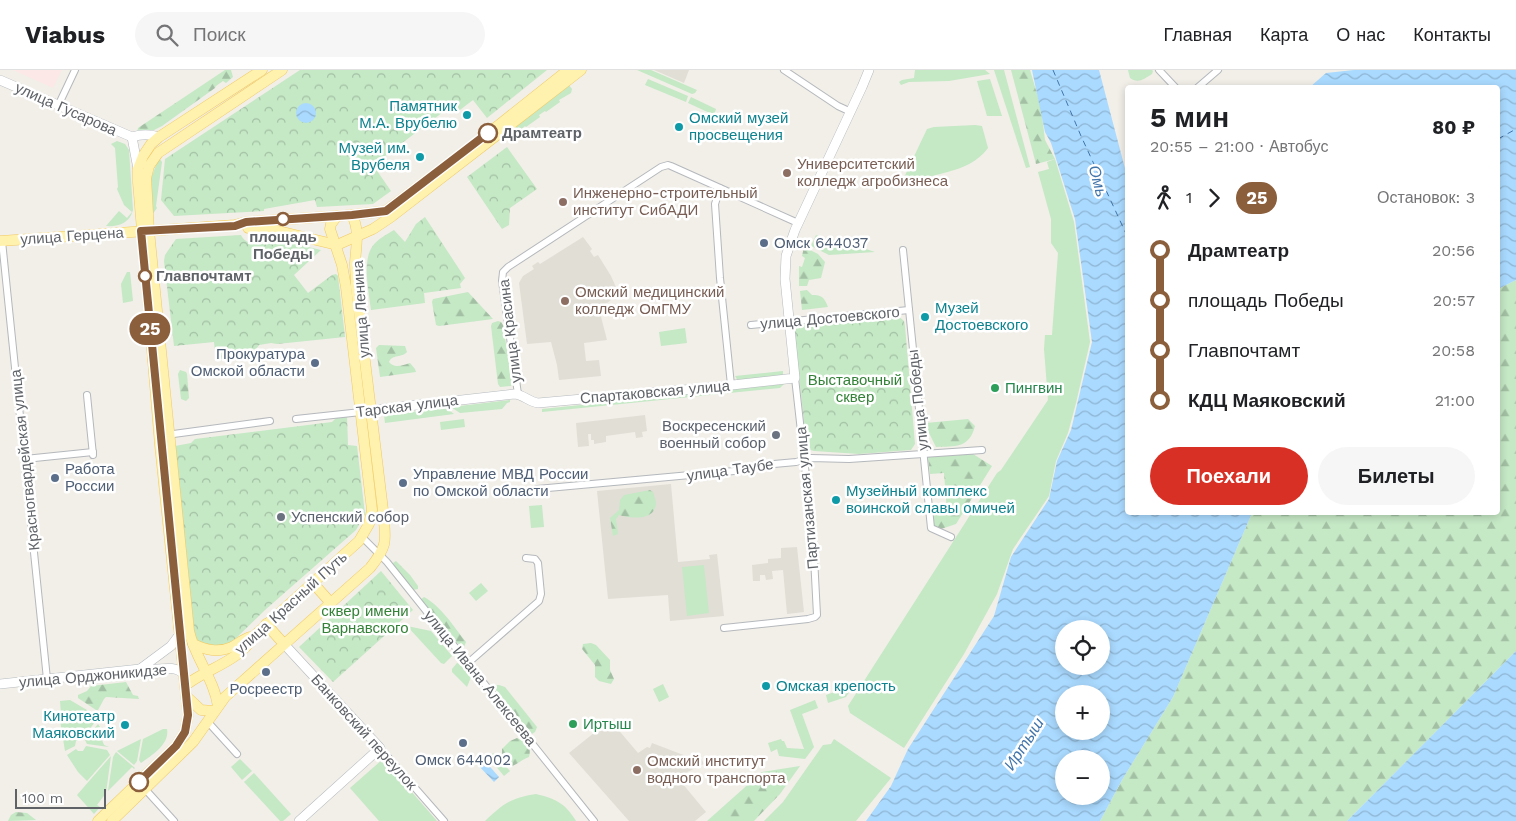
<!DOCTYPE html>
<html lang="ru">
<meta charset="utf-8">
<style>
body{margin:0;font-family:"Work Sans",sans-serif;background:#f6f6f6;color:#202124;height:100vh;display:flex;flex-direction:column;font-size:19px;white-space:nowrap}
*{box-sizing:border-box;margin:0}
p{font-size:16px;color:#757577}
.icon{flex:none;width:28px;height:28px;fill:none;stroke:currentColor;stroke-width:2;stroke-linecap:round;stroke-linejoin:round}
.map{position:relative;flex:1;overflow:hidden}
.panel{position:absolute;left:1125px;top:15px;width:375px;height:430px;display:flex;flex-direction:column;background:#fff;border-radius:5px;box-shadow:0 2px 8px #0003}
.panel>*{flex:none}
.badge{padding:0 10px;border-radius:16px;font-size:18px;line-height:32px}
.buttons{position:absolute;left:1055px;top:550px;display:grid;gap:10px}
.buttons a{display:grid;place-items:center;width:55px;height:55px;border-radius:50%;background:#fff;box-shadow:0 2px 8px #0003;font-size:25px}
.scale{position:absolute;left:15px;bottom:12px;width:91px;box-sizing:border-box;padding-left:5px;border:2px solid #5f6368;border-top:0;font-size:14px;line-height:18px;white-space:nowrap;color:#5f6368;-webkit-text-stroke:4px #fff;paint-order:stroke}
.map>.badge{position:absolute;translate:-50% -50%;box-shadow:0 0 0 2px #fff}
.legs{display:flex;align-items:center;gap:8px;height:55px;padding:0 25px;font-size:16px}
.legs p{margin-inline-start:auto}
.summary{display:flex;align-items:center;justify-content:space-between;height:85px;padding:0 25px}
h1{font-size:28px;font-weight:700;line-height:38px}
.primary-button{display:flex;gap:10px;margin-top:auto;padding:10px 25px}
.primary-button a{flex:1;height:58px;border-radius:30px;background:#d93025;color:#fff;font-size:20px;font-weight:700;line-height:58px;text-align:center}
.primary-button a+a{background:#f6f6f6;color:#202124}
ul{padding:0 25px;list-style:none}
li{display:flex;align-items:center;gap:18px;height:50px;font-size:19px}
li i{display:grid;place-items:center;width:8px;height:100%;margin:0 6px;background:currentColor}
li i::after{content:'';width:12px;height:12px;margin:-6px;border:4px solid;border-radius:50%;background:#fff}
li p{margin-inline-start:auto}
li:first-child i{background:linear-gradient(#0000 50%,currentColor 0)}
li:last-child i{background:linear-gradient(currentColor 50%,#0000 0)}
header{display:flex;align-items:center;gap:30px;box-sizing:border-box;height:70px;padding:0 25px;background:#fff;border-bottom:1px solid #e0e0e0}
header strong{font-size:24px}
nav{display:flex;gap:28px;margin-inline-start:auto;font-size:18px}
.search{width:350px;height:45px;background:#f6f6f6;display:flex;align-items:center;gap:12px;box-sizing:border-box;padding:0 18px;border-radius:28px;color:#757577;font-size:19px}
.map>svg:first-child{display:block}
</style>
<header>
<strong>Viabus</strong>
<div class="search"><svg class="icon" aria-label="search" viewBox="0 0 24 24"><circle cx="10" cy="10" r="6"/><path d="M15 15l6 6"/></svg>Поиск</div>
<nav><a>Главная</a><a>Карта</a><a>О нас</a><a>Контакты</a></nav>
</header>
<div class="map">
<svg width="1516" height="751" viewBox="0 0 1516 751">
<defs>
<pattern id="forest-firs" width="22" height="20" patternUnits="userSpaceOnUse" patternTransform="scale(1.25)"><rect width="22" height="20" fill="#c5e8c5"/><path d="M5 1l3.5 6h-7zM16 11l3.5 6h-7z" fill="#a3c0a4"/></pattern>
<pattern id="park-crowns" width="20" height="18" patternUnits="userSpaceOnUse" patternTransform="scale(1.25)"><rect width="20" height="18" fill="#c5e8c5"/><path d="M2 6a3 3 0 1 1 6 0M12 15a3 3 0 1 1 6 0" fill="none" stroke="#a3c0a4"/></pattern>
<pattern id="water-waves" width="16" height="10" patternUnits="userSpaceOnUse" patternTransform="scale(1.25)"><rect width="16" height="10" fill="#aadaff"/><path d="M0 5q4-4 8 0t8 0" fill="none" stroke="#8eb4d2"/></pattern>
</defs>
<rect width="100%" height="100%" fill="#f1efe8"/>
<g fill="#e1ded6">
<path d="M654 0H689L684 13Z"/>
<path d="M583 167 592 179 590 181 594 187 598 185 611 206 619 224 599 239 607 270 584 273 586 291 599 290 601 306 559 310 557 295 551 272 527 274 519 213 523 206 534 199 532 196 538 192 540 194Z"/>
<path d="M645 345 647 361 642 362 643 367 636 368 635 362 606 366V372L594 374V370H591V364H588L589 376 578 377 576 353Z"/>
<path d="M671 414 678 492 710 489 709 485 717 484 724 546 670 551 668 525 608 529 597 421Z"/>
<path d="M797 477 804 542 787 544 783 500 772 501 773 509 766 510 765 505H760V511H753L752 495 768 493V489L781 488V478Z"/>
<path d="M610 650 638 683 647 677 650 678 652 673 694 689 700 686 704 694 677 707 706 742 695 751H629L569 683Z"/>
</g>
<path fill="#fce8e6" d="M13 0H62L53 18Z"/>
<g fill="#c5e8c5">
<path d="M637 0H651L697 20 695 23 692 24Z"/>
<path d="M915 0H985L990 4 949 11 909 12 901 15 899 12 902 10 914 8Z"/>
<path d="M994 0H1004L1030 97 1026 98Z"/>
<path d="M1128 0H1152L1153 1 1152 4C1144 9 1138 14 1130 8Z"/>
<path d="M648 9 688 26 686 32 645 15Z"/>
<path d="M990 9 1002 46H987L977 11Z"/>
<path d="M568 14 572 19 571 23 559 30 560 32 546 42 545 41 539 45 540 47 526 57 525 56 511 69 507 67 516 57Z"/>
<path d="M691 27 716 39 714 45 688 33Z"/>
<path d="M975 55 982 56 988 78C967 106 930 101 903 117L900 116 927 59 934 57Z"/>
<path d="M117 71 125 74 129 80 133 140C130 153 118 157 106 156L119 141 127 148 132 142 124 135 117 119 118 117 115 78 111 74Z"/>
<path d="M159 88 162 92 156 136 157 138 152 145 151 108Z"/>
<path d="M1055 89 1074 152 1090 272 1076 333 1068 363 1056 391 1049 426 1013 479 997 524 964 584 904 678 850 643 848 636 997 403 1001 400 1048 330 1044 279 1045 265H1052L1058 183 1051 173V149L1038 102 1049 99 1047 92Z"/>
<path d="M816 165 829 171 836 169 875 182 829 185 811 176Z"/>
<path d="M127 202H130L133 231 123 233 121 214Z"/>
<path d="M685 258 687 273 661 276 659 262Z"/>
<path d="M783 301V305L781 306 738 311 735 306Z"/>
<path d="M784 314 780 318 542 342V339Z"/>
<path d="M510 330V332L507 333 502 339 460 343 451 337Z"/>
<path d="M446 338 454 344 385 353 384 345Z"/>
<path d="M464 349 465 357 441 360 440 352Z"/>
<path d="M542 435 544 457 531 458 529 436Z"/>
<path d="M704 495 709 543 687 546 682 497Z"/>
<path d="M481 513 488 521 476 531 469 523Z"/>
<path d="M407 556 431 561 452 586 444 594 441 593Z"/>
<path d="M457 593 460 594 471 607 467 617 452 602V599Z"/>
<path d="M663 614 669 627 659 632 653 619Z"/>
<path d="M854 615 846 627 828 633 826 625Z"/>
<path d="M70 630 87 640 95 652 82 669 76 671 75 676 65 681 59 644 61 643 60 631Z"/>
<path d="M815 630 818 638 802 644 814 677 805 689 779 686 777 679 771 682 768 673 781 669 782 671H784L787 678 804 679 790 640Z"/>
<path d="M98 654 100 657 98 660 104 675 109 677 87 674 85 670Z"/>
<path d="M163 659H167C170 674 152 685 141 693L139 690 143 669Z"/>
<path d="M141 669 137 691 134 695 117 681Z"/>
<path d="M834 669 891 708 856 751H764L783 732 823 675 831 674Z"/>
<path d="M86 676 107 680 110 685 87 711 78 702 67 685 76 679 78 681H83Z"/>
<path d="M116 682 135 698 134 699 132 697 108 721 113 687Z"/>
<path d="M493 683 510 701 504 706 489 688Z"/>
<path d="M111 686 106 723 97 735 100 737 94 744 77 725Z"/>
<path d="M240 689 252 701 242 710 231 697Z"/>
<path d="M383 689 437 751H379L350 718Z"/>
<path d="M254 703 291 744 283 751H280L244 712Z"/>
<path d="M536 724C556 729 565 733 576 751H485C503 734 510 728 536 724Z"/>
</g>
<g fill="url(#forest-firs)">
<path d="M225 0H231L233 7 226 13 223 11 216 16 215 18 162 56 154 60 137 63 138 58Z"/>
<path d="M1011 0H1030L1041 37 1045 70 1055 89 1036 94Z"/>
<path d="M804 177 818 184 825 192 821 208 809 210 807 216H799V196L802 197 805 188 802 186Z"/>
<path d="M1516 210V581L1347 751H1100L1122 710 1173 627 1252 443 1498 442V219Z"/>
<path d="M807 220 812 225C822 225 824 227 828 237L802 240 800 221Z"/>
<path d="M468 222 493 249 439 256 436 255 432 232 433 229Z"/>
<path d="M498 251 501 252 503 255 512 312 511 316 500 317 498 314 491 256 492 253Z"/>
<path d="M379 275 405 276 407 282C402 288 392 284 389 292 394 299 403 295 410 293L415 299 416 302 380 307 376 278Z"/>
<path d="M180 300 186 302 187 304 189 328 186 331 181 329 178 304Z"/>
<path d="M968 349 975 356C969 379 955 376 936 377L928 361 926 353Z"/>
<path d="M973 384 992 396 956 454 941 459 933 456 932 444 947 442 944 403 930 404 928 387Z"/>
<path d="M650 420 653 422C654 425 656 430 656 434 654 452 629 448 619 445L616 449 618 464 613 466 610 448 619 440 620 430 624 425Z"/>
<path d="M396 491 410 505 418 516V519L413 520 394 497 393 493Z"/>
<path d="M424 527C441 536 454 557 466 572L464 577 455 572 420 530Z"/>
<path d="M591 573 596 575 610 590V600L614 609 611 614 599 611 595 607V595L582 579 583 574Z"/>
<path d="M126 612 133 625 138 626 139 629 106 627 104 629 98 640H96L78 628V625L87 621 91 616Z"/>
<path d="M497 615H499L505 617 537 657 535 662 532 664 496 620Z"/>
<path d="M517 668C526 672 532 676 529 687 522 689 518 694 512 696L502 688V679L510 671Z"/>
<path d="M800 696 780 724 754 751H707L762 702Z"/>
<path d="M16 742 27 743 36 750 8 751 11 745Z"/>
</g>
<g fill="url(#park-crowns)">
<path d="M300 0H547L487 48 473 30 456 43 451 36 373 95 391 121 373 134 317 137 315 130 264 139V141L174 146 161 130 165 89Z"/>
<path d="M507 77 537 119 510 138 509 155 502 159 467 107Z"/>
<path d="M425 147 465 208 460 214 461 218 424 223 425 233 371 240C369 223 362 192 372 177 377 169 386 165 394 160L405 172 416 154Z"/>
<path d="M241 165C244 171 249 174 256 172L261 166 321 180 294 205 308 223 332 205 336 204 338 206 345 267 277 274 271 273 259 275C251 288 231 287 216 290L214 272 174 276 164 191 165 185 176 169Z"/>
<path d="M897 245 904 251 905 256 915 374 911 380 859 384 814 381 807 379 794 260 795 256 801 253Z"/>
<path d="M347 346 348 375 357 376 365 444 356 460 265 540 228 576 201 575 196 568 193 559 175 376 191 373 195 369 332 352 336 348Z"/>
<path d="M381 501 413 540 333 612 299 577Z"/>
</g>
<g fill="url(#water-waves)" fill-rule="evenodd">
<path d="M1032 0H1099L1127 106 1128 442 1252 443 1173 627 1122 710 1100 751H866L891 716 908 679 994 546 1011 487 1049 429 1057 391 1071 360 1092 272 1075 149 1051 73 1045 62ZM1064 559H1101V596H1064ZM1064 624H1101V661H1064ZM1064 689H1101V726H1064Z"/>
<path d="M1354 0H1516V210L1498 219V18L1310 17 1326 3Z"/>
<circle cx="306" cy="43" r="10"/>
<path d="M1516 581V751H1347Z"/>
<path d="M484 690 499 707 494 712 478 695Z"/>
</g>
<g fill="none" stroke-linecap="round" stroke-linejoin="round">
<g stroke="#4174aa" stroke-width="1" stroke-dasharray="6 5" stroke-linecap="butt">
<path d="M1053 0 1081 66 1128 168"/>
<path d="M1498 69 1516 59"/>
</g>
<g stroke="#b5b8bc" stroke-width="8">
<g id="street">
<path d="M784 0 838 36 851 42"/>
<path d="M1159 0 1176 18"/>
<path d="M1197 18 1218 0"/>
<path d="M58 36 75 0"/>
<path d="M720 118 715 134 720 208 731 315"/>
<path d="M2 171 47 609"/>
<path d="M903 180 931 458 951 467"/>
<path d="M751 255 909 240"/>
<path d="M518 324 502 211 503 202 508 197 661 97 668 95 671 96 798 153"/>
<path d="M87 325 93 385"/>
<path d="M296 349 361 342"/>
<path d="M166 365 270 351"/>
<path d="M25 389 93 382"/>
<path d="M537 419 745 400 763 395 796 392 811 388 849 389 982 380"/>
<path d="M362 467 387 492 594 751"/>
<path d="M724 558 808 549 815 547 817 545 813 468 795 308"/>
<path d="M468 593 539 531 541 524 538 493 535 489 526 488"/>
<path d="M207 651 237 684"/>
<path d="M380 678 444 751"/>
<path d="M145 719 174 751"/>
</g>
</g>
<g stroke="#b6babf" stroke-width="10">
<g id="secondary">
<path d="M0 10 132 67"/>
<path d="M132 67 138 99"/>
<path d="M132 67C141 64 150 64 159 67"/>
<path d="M364 341 514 324C523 324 529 332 538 333L705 318 795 308 785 209 786 186 795 160 862 17 869 0"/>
<path d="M284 574 380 678 299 751"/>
<path d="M140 599 171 576 180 564"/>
<path d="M0 614 140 599C155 602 172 593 184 604"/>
</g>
</g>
<g stroke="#f2c960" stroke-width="11">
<g id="primary">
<path d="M248 158H266L337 175 373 159 391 147 581 0"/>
<path d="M0 171 235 155 246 152 352 145 386 141 475 74 568 0"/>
<path d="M313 513 330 532"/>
<path d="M266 554 284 574"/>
<path d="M193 574C206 580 218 583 232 577 238 574 243 569 250 567"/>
<path d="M186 615C206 599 240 591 253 567L359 471 369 454 372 440 346 217 342 195 330 159 331 154 337 146"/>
<path d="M187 627 201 640 214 641"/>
<path d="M218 636C214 609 195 588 189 561L149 161 146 108 149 96 158 83 282 0"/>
<path d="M98 751 176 676 185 662 188 645 160 375 138 112V99L143 86 151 74 159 67 262 0"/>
<path d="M112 751 193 672 225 627 370 498C390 473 385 469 383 440L356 217C356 209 355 200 355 193 356 176 360 161 352 145"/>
</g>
</g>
<use href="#street" stroke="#fff" stroke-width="6"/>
<use href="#secondary" stroke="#fff" stroke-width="9"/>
<use href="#primary" stroke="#fff2af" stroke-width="10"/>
</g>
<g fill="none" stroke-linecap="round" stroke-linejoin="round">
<g stroke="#fff" stroke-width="11">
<path id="line-1" d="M139 712 176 676 185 662 188 645 141 161 235 156 246 152 352 145 386 141 488 63"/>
</g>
<use href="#line-1" stroke="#8b5e3c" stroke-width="8"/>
</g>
<g fill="#0f9aa8" stroke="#fff" stroke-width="2">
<circle cx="467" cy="45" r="5"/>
<circle cx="679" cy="57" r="5"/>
<circle cx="420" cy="87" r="5"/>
<circle cx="925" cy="247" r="5"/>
<circle cx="836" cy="430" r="5"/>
<circle cx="766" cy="616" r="5"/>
<circle cx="125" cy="655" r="5"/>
</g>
<g fill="#fff" stroke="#8b5e3c" stroke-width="2.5">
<circle cx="488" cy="63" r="9"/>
<circle cx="283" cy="149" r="6"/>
<circle cx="145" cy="206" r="6"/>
<circle cx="139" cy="712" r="9"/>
</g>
<g fill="#8d6e63" stroke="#fff" stroke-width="2">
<circle cx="787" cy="103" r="5"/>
<circle cx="563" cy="132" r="5"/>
<circle cx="565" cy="231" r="5"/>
<circle cx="637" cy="700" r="5"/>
</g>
<g fill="#5c6f8a" stroke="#fff" stroke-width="2">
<circle cx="764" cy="173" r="5"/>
<circle cx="315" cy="293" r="5"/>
<circle cx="55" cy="408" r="5"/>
<circle cx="403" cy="413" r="5"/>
<circle cx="266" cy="602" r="5"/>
<circle cx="463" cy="673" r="5"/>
</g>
<g fill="#2e9e5b" stroke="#fff" stroke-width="2">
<circle cx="995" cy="318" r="5"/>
<circle cx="573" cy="654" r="5"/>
</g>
<g fill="#6b7280" stroke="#fff" stroke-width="2">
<circle cx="776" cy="365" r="5"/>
<circle cx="281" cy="447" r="5"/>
</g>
<g text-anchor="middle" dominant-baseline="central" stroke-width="5" stroke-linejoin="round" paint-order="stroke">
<g font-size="15" fill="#0d838f" stroke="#fff" text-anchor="start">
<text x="457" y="36" text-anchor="end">Памятник<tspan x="457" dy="17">М.А. Врубелю</tspan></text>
<text x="689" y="48">Омский музей<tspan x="689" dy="17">просвещения</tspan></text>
<text x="410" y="78" text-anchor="end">Музей им.<tspan x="410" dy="17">Врубеля</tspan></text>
<text x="935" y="238">Музей<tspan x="935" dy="17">Достоевского</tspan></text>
<text x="846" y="421">Музейный комплекс<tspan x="846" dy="17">воинской славы омичей</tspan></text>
<text x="776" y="616">Омская крепость</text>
<text x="115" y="646" text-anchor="end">Кинотеатр<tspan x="115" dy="17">Маяковский</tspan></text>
</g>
<g font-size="15" fill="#5f6368" stroke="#fff">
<text transform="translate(66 39) rotate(24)">улица Гусарова</text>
<text transform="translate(72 166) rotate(-4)">улица Герцена</text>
<text transform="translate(361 239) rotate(-94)">улица Ленина</text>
<text transform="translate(830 248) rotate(-5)">улица Достоевского</text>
<text transform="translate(510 261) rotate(-97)">улица Красина</text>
<text transform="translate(655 322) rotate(-5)">Спартаковская улица</text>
<text transform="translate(918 330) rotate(-96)">улица Победы</text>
<text transform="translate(407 336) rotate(-7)">Тарская улица</text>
<text transform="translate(25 390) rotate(-96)">Красногвардейская улица</text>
<text transform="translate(730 400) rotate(-8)">улица Таубе</text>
<text transform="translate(807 428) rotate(-95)">Партизанская улица</text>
<text transform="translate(291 533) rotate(-42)">улица Красный Путь</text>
<text transform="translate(93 606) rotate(-5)">улица Орджоникидзе</text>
<text transform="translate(480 608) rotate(51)">улица Ивана Алексеева</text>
<text transform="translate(364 662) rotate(48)">Банковский переулок</text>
</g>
<g font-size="15" font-weight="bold" fill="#5f6368" stroke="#fff" text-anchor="start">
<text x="502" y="63">Драмтеатр</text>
<text x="283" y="167" text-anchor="middle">площадь<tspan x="283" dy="17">Победы</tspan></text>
<text x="156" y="206">Главпочтамт</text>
</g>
<g font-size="15" fill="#785e54" stroke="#fff" text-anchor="start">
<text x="797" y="94">Университетский<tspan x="797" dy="17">колледж агробизнеса</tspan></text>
<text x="573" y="123">Инженерно-строительный<tspan x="573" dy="17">институт СибАДИ</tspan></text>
<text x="575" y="222">Омский медицинский<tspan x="575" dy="17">колледж ОмГМУ</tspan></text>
<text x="647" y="691">Омский институт<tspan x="647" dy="17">водного транспорта</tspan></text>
</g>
<g font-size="15" fill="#4e5e75" stroke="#fff" text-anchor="start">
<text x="774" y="173">Омск 644037</text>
<text x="305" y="284" text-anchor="end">Прокуратура<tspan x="305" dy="17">Омской области</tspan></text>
<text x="65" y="399">Работа<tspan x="65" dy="17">России</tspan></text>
<text x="413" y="404">Управление МВД России<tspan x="413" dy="17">по Омской области</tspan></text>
<text x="266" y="619" text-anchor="middle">Росреестр</text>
<text x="463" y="690" text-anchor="middle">Омск 644002</text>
</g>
<g font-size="15" fill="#348238" stroke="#fff">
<text x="855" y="310">Выставочный<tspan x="855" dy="17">сквер</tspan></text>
<text x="365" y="541">сквер имени<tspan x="365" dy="17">Варнавского</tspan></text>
</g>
<g font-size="15" fill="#27864d" stroke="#fff" text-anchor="start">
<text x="1005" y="318">Пингвин</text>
<text x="583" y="654">Иртыш</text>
</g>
<g font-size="15" fill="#5b616d" stroke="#fff" text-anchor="end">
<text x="766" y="356">Воскресенский<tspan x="766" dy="17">военный собор</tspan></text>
<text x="291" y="447" text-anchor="start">Успенский собор</text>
</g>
<g font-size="16" font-style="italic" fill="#4174aa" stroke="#fff">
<text transform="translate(1098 111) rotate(75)">Омь</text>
<text transform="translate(1024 674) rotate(-57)">Иртыш</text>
</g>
</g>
</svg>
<div class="buttons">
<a><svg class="icon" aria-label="locate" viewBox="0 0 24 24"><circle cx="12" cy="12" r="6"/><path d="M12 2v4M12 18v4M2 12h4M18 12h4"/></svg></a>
<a>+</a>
<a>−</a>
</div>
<div class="scale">100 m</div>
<b class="badge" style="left:150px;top:259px;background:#8b5e3c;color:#fff">25</b>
<section class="panel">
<div class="summary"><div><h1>5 мин</h1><p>20:55 – 21:00 · Автобус</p></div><b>80 ₽</b></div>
<div class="legs"><svg class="icon" aria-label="walk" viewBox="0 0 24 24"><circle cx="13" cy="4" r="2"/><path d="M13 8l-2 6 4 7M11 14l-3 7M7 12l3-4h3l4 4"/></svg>1<svg class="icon" aria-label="forward" viewBox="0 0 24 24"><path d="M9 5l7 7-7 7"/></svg><b class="badge" style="background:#8b5e3c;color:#fff">25</b><p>Остановок: 3</p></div>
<ul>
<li><i style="color:#8b5e3c"></i><b>Драмтеатр</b><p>20:56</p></li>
<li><i style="color:#8b5e3c"></i><span>площадь Победы</span><p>20:57</p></li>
<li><i style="color:#8b5e3c"></i><span>Главпочтамт</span><p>20:58</p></li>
<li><i style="color:#8b5e3c"></i><b>КДЦ Маяковский</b><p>21:00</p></li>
</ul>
<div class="primary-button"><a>Поехали</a><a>Билеты</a></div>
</section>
</div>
